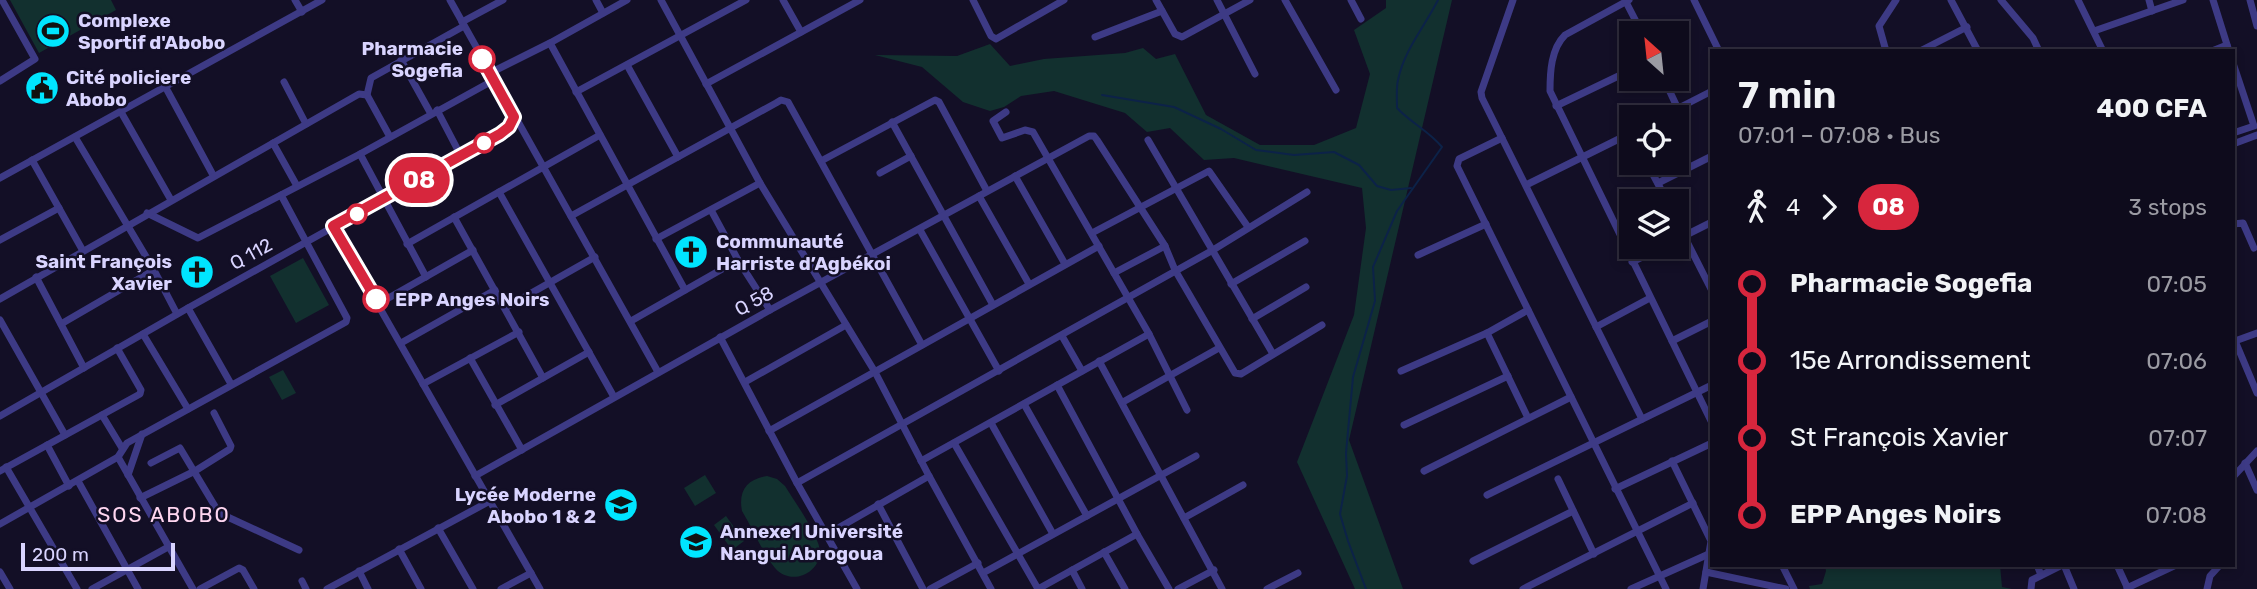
<!DOCTYPE html>
<meta charset="utf-8">
<style>
body{margin:0;font-family:Rubik,sans-serif;background:#1c1929;color:#f1f3f6;height:100vh;display:flex;flex-direction:column;font-size:26px;white-space:nowrap}
*{box-sizing:border-box;margin:0}
p{font-size:23px;color:#9b9ba3}
.icon{flex:none;width:38px;height:38px;fill:none;stroke:currentColor;stroke-width:2;stroke-linecap:round;stroke-linejoin:round}
.map{position:relative;flex:1;overflow:hidden}
.details{position:absolute;left:1710px;top:49px;width:525px;height:518px;display:flex;flex-direction:column;background:#0e0b1c;border-radius:0px;box-shadow:0 4px 10px #0003,0 0 0 2px #2e2b3b}
.details>*{flex:none}
.badge{padding:0 14px;border-radius:23px;font-size:24px;line-height:46px}
.needle{width:46px;rotate:333deg}
.controls{position:absolute;left:1619px;top:21px;display:grid;gap:14px}
.controls a{display:grid;place-items:center;width:70px;height:70px;border-radius:0px;background:#0e0b1c;box-shadow:0 4px 10px #0003,0 0 0 2px #2e2b3b;font-size:35px}
.scale{position:absolute;left:21px;bottom:18px;width:154px;box-sizing:border-box;padding-left:7px;border:4px solid #d9d4ff;border-top:0;font-size:19px;line-height:24px;white-space:nowrap;color:#d9d4ff;-webkit-text-stroke:5px #130f26;paint-order:stroke}
.map>.badge{position:absolute;translate:-50% -50%;box-shadow:0 0 0 4px #fff}
.legs{display:flex;align-items:center;gap:10px;height:77px;padding:0 28px;font-size:23px}
.legs p{margin-inline-start:auto}
.summary{display:flex;align-items:center;justify-content:space-between;height:119px;padding:0 28px}
h1{font-size:38px;font-weight:600;line-height:52px}
ul{padding:0 28px;list-style:none}
li{display:flex;align-items:center;gap:24px;height:77px;font-size:26px}
li i{display:grid;place-items:center;width:10px;height:100%;margin:0 9px;background:currentColor}
li i::after{content:'';width:18px;height:18px;margin:-9px;border:5px solid;border-radius:50%;background:#0e0b1c}
li p{margin-inline-start:auto}
li:first-child i{background:linear-gradient(#0000 50%,currentColor 0)}
li:last-child i{background:linear-gradient(currentColor 50%,#0000 0)}
.map>svg:first-child{display:block}
</style>
<div class="map">
<svg width="2257" height="589" viewBox="0 0 2257 589">
<rect width="100%" height="100%" fill="#130f26"/>
<g fill="#12302f">
<path d="M10 0H111L116 10 39 53Z"/>
<path d="M1386 0H1452L1349 440 1403 589H1355L1297 462 1354 315 1366 228 1362 188 1234 158 1204 160 1170 128 1147 132 1125 113 1054 91 1021 96 1004 107 990 111 963 102 922 67 875 55 957 56 990 44 1010 66 1044 59 1125 53 1143 48 1156 59 1175 54 1206 115 1260 145H1314L1356 128 1370 74 1354 30 1386 8Z"/>
<path d="M303 258 329 305 296 323 270 276Z"/>
<path d="M283 370 296 393 282 400 269 377Z"/>
<path d="M705 475 716 493 695 506 684 488Z"/>
<path d="M767 476 777 479 785 486C796 504 811 524 818 543 828 569 793 589 775 568 762 552 753 529 742 511 738 491 747 479 767 476Z"/>
<path d="M726 516 744 541 732 550 714 525Z"/>
<path d="M1825 565H2000L2002 587 2012 589H1810L1809 586 1822 584 1826 571Z"/>
</g>
<g fill="none" stroke-linecap="round" stroke-linejoin="round">
<g stroke="#0c2248" stroke-width="2">
<path d="M1102 95 1174 107 1221 129 1256 150 1294 155 1334 152 1359 165 1377 186 1391 190 1411 188"/>
<path d="M1366 589 1348 541 1340 514 1347 476 1346 453 1353 377 1375 301 1373 267 1397 211 1442 147C1429 131 1411 123 1397 108 1397 99 1396 88 1398 80 1404 50 1425 26 1438 0"/>
</g>
<g stroke="#3d3a85" stroke-width="7">
<path d="M295 0 302 12"/>
<path d="M450 0 658 372"/>
<path d="M596 0 603 13"/>
<path d="M661 0 760 183 875 372 929 476 991 589"/>
<path d="M783 0 801 32"/>
<path d="M973 0 991 36 996 39 1064 0"/>
<path d="M1156 0 1175 34 1182 37 1250 0"/>
<path d="M1217 0 1255 74"/>
<path d="M1285 0 1336 90"/>
<path d="M1351 0 1361 19"/>
<path d="M1513 0 1481 92 1482 98 1642 419"/>
<path d="M1629 0 1565 35C1551 49 1550 72 1550 91L1712 423"/>
<path d="M1694 0 1719 51"/>
<path d="M1951 0 1978 51"/>
<path d="M2001 0 2033 38 2039 51"/>
<path d="M2078 0 2103 51"/>
<path d="M2149 0 2152 11"/>
<path d="M2213 0 2229 51"/>
<path d="M2250 0 2257 26"/>
<path d="M1626 2 1642 33"/>
<path d="M462 22 503 0"/>
<path d="M2094 31 2183 0"/>
<path d="M1095 37 1162 11"/>
<path d="M550 43 685 290"/>
<path d="M1886 51 1879 26 1896 0"/>
<path d="M1920 51 1967 27"/>
<path d="M2212 51 2227 45"/>
<path d="M401 60 431 114"/>
<path d="M2233 63 2254 126 2233 133"/>
<path d="M627 65 678 157"/>
<path d="M490 73 550 43 627 0"/>
<path d="M1664 79 1678 109"/>
<path d="M0 81 35 59 2 0"/>
<path d="M284 82 306 124"/>
<path d="M706 84 860 0"/>
<path d="M166 88 213 175"/>
<path d="M576 92 746 0"/>
<path d="M1556 106 1631 70"/>
<path d="M437 110 461 156"/>
<path d="M121 112 171 200"/>
<path d="M1006 112 993 121 1002 138 1025 130 1033 132 1149 334 1187 410"/>
<path d="M1661 117 1712 91"/>
<path d="M892 122 993 305"/>
<path d="M75 137 154 270 177 314"/>
<path d="M390 137 367 95 371 78 464 26"/>
<path d="M1502 138 1459 159 1457 166 1666 589"/>
<path d="M1148 140 1273 354"/>
<path d="M273 143 297 186"/>
<path d="M2233 144 2257 135"/>
<path d="M360 154 426 277"/>
<path d="M32 160 83 251"/>
<path d="M821 161 935 100 939 102 987 191"/>
<path d="M1647 163 1667 201"/>
<path d="M880 173 911 156"/>
<path d="M1015 176 1065 264"/>
<path d="M0 178 322 0"/>
<path d="M1658 183 1712 156"/>
<path d="M1526 185 1631 133"/>
<path d="M499 192 614 397"/>
<path d="M979 196 1029 284"/>
<path d="M711 210 738 260 770 310"/>
<path d="M147 213 198 238 360 154 494 80"/>
<path d="M571 216 776 103 781 100 788 102 922 345"/>
<path d="M454 217 543 378"/>
<path d="M1676 220 1712 291"/>
<path d="M2233 224 2243 223 2254 248"/>
<path d="M333 226 540 589"/>
<path d="M920 230 999 371"/>
<path d="M1092 233 1209 171 1248 227"/>
<path d="M656 239 760 183"/>
<path d="M0 240 59 208"/>
<path d="M1676 240 1712 222"/>
<path d="M407 244 600 135"/>
<path d="M1418 255 1486 224"/>
<path d="M1632 262 1663 247"/>
<path d="M1114 273 1165 246"/>
<path d="M36 277 84 368"/>
<path d="M1231 284 1305 241"/>
<path d="M0 299 359 94 367 95"/>
<path d="M378 304 473 250"/>
<path d="M188 308 231 384"/>
<path d="M505 308 595 257"/>
<path d="M1252 319 1306 287"/>
<path d="M0 320 65 435"/>
<path d="M631 321 738 260"/>
<path d="M61 324 154 270"/>
<path d="M1596 327 1650 298"/>
<path d="M1487 333 1528 418"/>
<path d="M143 334 188 409"/>
<path d="M1062 336 1082 371"/>
<path d="M2233 336 2257 393"/>
<path d="M720 337 797 483 857 589"/>
<path d="M1672 341 1712 321"/>
<path d="M2235 341 2257 333"/>
<path d="M401 343 495 290"/>
<path d="M470 358 522 450"/>
<path d="M1099 361 1222 589"/>
<path d="M1401 371 1487 333 1528 310"/>
<path d="M745 382 846 325"/>
<path d="M423 384 519 332"/>
<path d="M1057 385 1137 534 1169 589"/>
<path d="M1123 402 1219 348"/>
<path d="M1024 404 1087 516"/>
<path d="M495 405 589 352"/>
<path d="M102 415 122 448"/>
<path d="M0 416 188 308 500 134 509 127 514 117"/>
<path d="M991 423 1053 534"/>
<path d="M1404 425 1508 376"/>
<path d="M769 431 1099 246"/>
<path d="M954 443 1038 589 1137 534"/>
<path d="M47 445 69 486"/>
<path d="M118 457 193 589"/>
<path d="M921 461 1149 334"/>
<path d="M1672 461 1711 541 1703 589"/>
<path d="M151 463 180 448 219 513 299 550"/>
<path d="M2245 463 2257 490"/>
<path d="M6 467 77 589"/>
<path d="M0 471 140 394 141 390 117 348"/>
<path d="M1424 471 1571 397"/>
<path d="M128 475 142 434"/>
<path d="M475 476 770 310 1089 136H1094L1097 140 1165 246 1175 270 1235 373 1241 374 1322 325"/>
<path d="M2233 477 2257 451"/>
<path d="M1558 479 1594 554"/>
<path d="M78 481 138 589"/>
<path d="M797 483 1213 250 1307 192"/>
<path d="M1615 489 1712 443"/>
<path d="M1487 495 1712 385"/>
<path d="M140 498 195 471 230 449 231 446 214 413"/>
<path d="M878 504 923 589"/>
<path d="M1184 518 1243 485"/>
<path d="M0 524 118 457 127 443 346 322 347 318 281 195"/>
<path d="M438 528 473 589"/>
<path d="M826 535 929 476"/>
<path d="M399 549 421 589"/>
<path d="M1104 552 1125 589"/>
<path d="M1473 561 1573 511"/>
<path d="M1782 565 1794 589"/>
<path d="M2037 565 2041 575"/>
<path d="M2064 565 2074 589"/>
<path d="M2117 565 2128 589"/>
<path d="M1072 570 1082 589"/>
<path d="M359 571 368 589"/>
<path d="M0 572 10 589"/>
<path d="M1706 572 1786 589"/>
<path d="M983 573 1196 456"/>
<path d="M302 581 306 589"/>
<path d="M2127 588 2176 565"/>
<path d="M92 589 170 546"/>
<path d="M200 589 239 568 243 570 254 589"/>
<path d="M327 589 490 501"/>
<path d="M501 589 531 573"/>
<path d="M930 589 978 563"/>
<path d="M1178 589 1214 570"/>
<path d="M1267 589 1298 573"/>
<path d="M1523 589 1693 503"/>
<path d="M1631 589 1711 553"/>
<path d="M2031 589 2032 580 2062 565"/>
<path d="M2207 589 2210 576 2220 565"/>
</g>
</g>
<g fill="none" stroke-linecap="round" stroke-linejoin="round">
<g stroke="#fff" stroke-width="16">
<path id="line-1" d="M376 299 333 226 500 134 509 127 514 117 482 59"/>
</g>
<use href="#line-1" stroke="#d7263d" stroke-width="10"/>
</g>
<defs>
<g id="stadium-disc" transform="scale(1.75)"><circle r="9.5" fill="#00e5ff" stroke="#130f26"/><path d="M0-5a6.5 5 0 1 0 0 10a6.5 5 0 1 0 0-10ZM-3.5-1.8h7v3.6h-7Z" fill="#111"/></g>
<g id="civic-disc" transform="scale(1.75)"><circle r="9.5" fill="#00e5ff" stroke="#130f26"/><path d="M-.6-6.5H3V-4.5H.6V-3L4-1V1h2V6H-6V1h2V-1L-.6-3ZM-1.2 2.5V6h2.4V2.5Z" fill="#111"/></g>
<g id="church-disc" transform="scale(1.75)"><circle r="9.5" fill="#00e5ff" stroke="#130f26"/><path d="M-1.2-6h2.4v3.5h3.3v2.4h-3.3V6h-2.4V-.1h-3.3v-2.4h3.3Z" fill="#111"/></g>
<g id="school-disc" transform="scale(1.75)"><circle r="9.5" fill="#00e5ff" stroke="#130f26"/><path d="M0-5L7-2L0 1L-7-2ZM-4 1L0 2.5L4 1V4Q0 6-4 4Z" fill="#111"/></g>
<g id="university-disc" transform="scale(1.75)"><circle r="9.5" fill="#00e5ff" stroke="#130f26"/><path d="M0-5L7-2L0 1L-7-2ZM-4 1L0 2.5L4 1V4Q0 6-4 4Z" fill="#111"/></g>
</defs>
<g fill-rule="evenodd">
<use href="#stadium-disc" x="53" y="31"/>
<use href="#civic-disc" x="42" y="88"/>
<use href="#church-disc" x="691" y="252"/>
<use href="#church-disc" x="197" y="272"/>
<use href="#school-disc" x="621" y="505"/>
<use href="#university-disc" x="696" y="542"/>
</g>
<g fill="#fff" stroke="#d7263d" stroke-width="3.5">
<circle cx="482" cy="59" r="12"/>
<circle cx="484" cy="143" r="9"/>
<circle cx="357" cy="214" r="9"/>
<circle cx="376" cy="299" r="12"/>
</g>
<g text-anchor="middle" dominant-baseline="central" stroke-width="5" stroke-linejoin="round" paint-order="stroke">
<g font-size="19" font-weight="bold" fill="#d9d4ff" stroke="#130f26" text-anchor="start">
<text x="78" y="20">Complexe<tspan x="78" dy="22">Sportif d'Abobo</tspan></text>
<text x="66" y="77">Cité policiere<tspan x="66" dy="22">Abobo</tspan></text>
<text x="716" y="241">Communauté<tspan x="716" dy="22">Harriste d’Agbékoi</tspan></text>
<text x="172" y="261" text-anchor="end">Saint François<tspan x="172" dy="22">Xavier</tspan></text>
<text x="596" y="494" text-anchor="end">Lycée Moderne<tspan x="596" dy="22">Abobo 1 &amp; 2</tspan></text>
<text x="720" y="531">Annexe1 Université<tspan x="720" dy="22">Nangui Abrogoua</tspan></text>
</g>
<g font-size="19" font-weight="bold" fill="#d9d4ff" stroke="#130f26" text-anchor="end">
<text x="463" y="48">Pharmacie<tspan x="463" dy="22">Sogefia</tspan></text>
<text x="395" y="299" text-anchor="start">EPP Anges Noirs</text>
</g>
<g font-size="19" fill="#d9d4ff" stroke="#130f26">
<text transform="translate(251 254) rotate(-29)">Q 112</text>
<text transform="translate(754 301) rotate(-29)">Q 58</text>
</g>
<g font-size="21" letter-spacing="2" fill="#ffd6f0" stroke="#130f26">
<text x="164" y="514">SOS ABOBO</text>
</g>
</g>
</svg>
<div class="controls">
<a><svg class="needle" viewBox="-14 -14 28 28"><path d="M0-13l5 13h-10z" fill="#e53935"/><path d="M0 13l5-13h-10z" fill="#9b9ba3"/></svg></a>
<a><svg class="icon" aria-label="locate" viewBox="0 0 24 24"><circle cx="12" cy="12" r="6"/><path d="M12 2v4M12 18v4M2 12h4M18 12h4"/></svg></a>
<a><svg class="icon" aria-label="layers" viewBox="0 0 24 24"><path d="M12 4l9 5-9 5-9-5zM3 14l9 5 9-5"/></svg></a>
</div>
<div class="scale">200 m</div>
<b class="badge" style="left:419px;top:180px;background:#d7263d;color:#fff">08</b>
<section class="details">
<div class="summary"><div><h1>7 min</h1><p>07:01 – 07:08 · Bus</p></div><b>400 CFA</b></div>
<div class="legs"><svg class="icon" aria-label="walk" viewBox="0 0 24 24"><circle cx="13" cy="4" r="2"/><path d="M13 8l-2 6 4 7M11 14l-3 7M7 12l3-4h3l4 4"/></svg>4<svg class="icon" aria-label="forward" viewBox="0 0 24 24"><path d="M9 5l7 7-7 7"/></svg><b class="badge" style="background:#d7263d;color:#fff">08</b><p>3 stops</p></div>
<ul>
<li><i style="color:#d7263d"></i><b>Pharmacie Sogefia</b><p>07:05</p></li>
<li><i style="color:#d7263d"></i><span>15e Arrondissement</span><p>07:06</p></li>
<li><i style="color:#d7263d"></i><span>St François Xavier</span><p>07:07</p></li>
<li><i style="color:#d7263d"></i><b>EPP Anges Noirs</b><p>07:08</p></li>
</ul>
</section>
</div>
